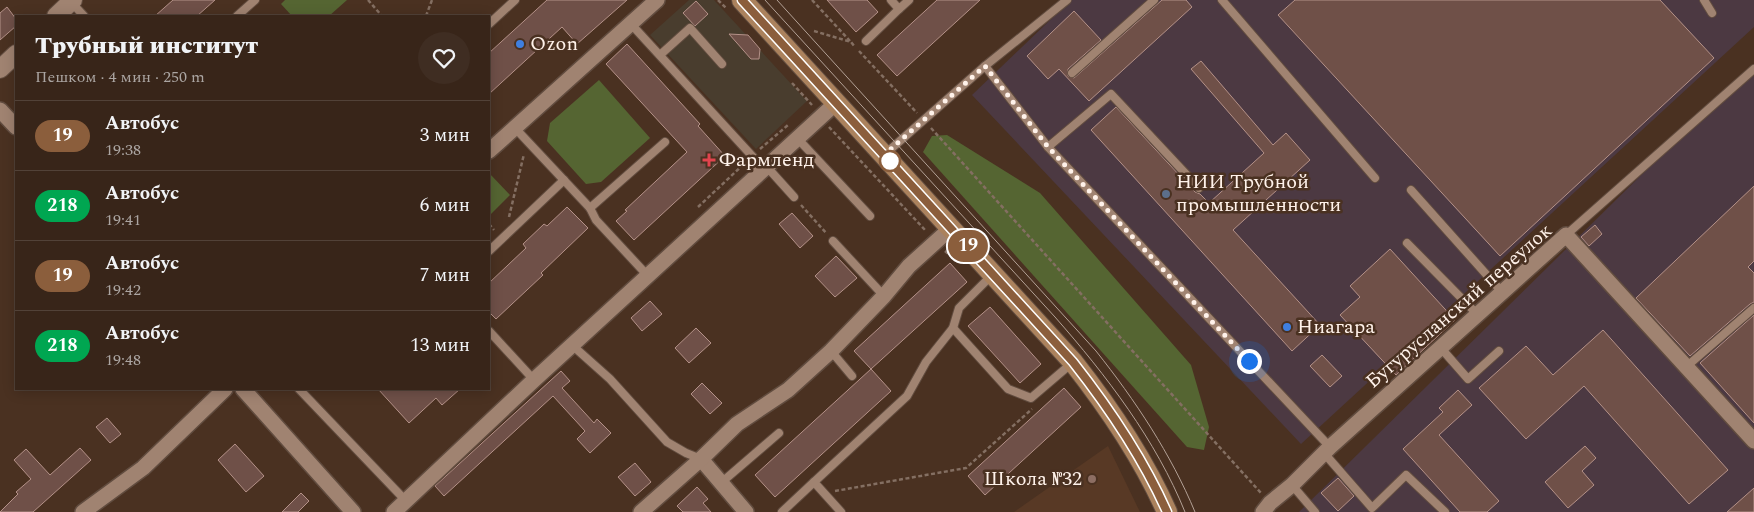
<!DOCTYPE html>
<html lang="ru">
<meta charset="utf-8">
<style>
body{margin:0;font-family:Spectral,serif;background:#3f2d22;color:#f1f3f6;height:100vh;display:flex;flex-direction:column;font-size:19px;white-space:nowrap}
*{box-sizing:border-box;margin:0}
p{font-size:16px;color:#aba5a2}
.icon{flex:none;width:28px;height:28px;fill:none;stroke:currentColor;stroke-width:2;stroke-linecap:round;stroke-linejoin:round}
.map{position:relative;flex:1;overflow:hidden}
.sheet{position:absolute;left:15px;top:15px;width:475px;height:375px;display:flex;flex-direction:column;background:#382519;border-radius:0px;box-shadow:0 2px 12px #0003,0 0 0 1px #524238}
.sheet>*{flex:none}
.badge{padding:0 10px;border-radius:16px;font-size:18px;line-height:32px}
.you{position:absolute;width:25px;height:25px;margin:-12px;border:4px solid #fff;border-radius:50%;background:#1a73e8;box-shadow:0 0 0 8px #1a73e833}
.map>.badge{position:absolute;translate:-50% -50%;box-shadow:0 0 0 2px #fff}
.round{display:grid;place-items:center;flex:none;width:52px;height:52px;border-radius:26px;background:#3f2d22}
.overview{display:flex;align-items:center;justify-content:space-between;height:85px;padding:0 20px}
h1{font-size:24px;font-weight:800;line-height:38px}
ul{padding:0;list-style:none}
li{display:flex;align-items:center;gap:15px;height:70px;padding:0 20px;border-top:1px solid #524238}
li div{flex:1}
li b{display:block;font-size:19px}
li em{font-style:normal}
li .badge{min-width:55px;font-weight:700;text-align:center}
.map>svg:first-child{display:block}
</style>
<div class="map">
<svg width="1754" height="512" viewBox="0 0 1754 512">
<rect width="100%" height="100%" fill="#4a3121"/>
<path fill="#493d2e" d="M689 0H714L807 101 756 149 650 35Z"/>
<g fill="#4c3942">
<path d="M1071 0H1754V27L1301 444 972 95Z"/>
<path d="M1754 64V512H1299Z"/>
</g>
<path fill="#583925" d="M1108 446 1140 512H1014Z"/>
<g fill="#556532">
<path d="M285 0H347L329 16H292L281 4Z"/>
<path d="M599 80 650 138 601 182 586 184 547 141 550 123Z"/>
<path d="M947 135 1040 193 1191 365 1209 427 1204 450 1187 447 923 152 932 136Z"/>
<path d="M490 174 510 195 489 216V176Z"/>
</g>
<g fill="#6f5048" stroke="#b49188">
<path d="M173 0H215L197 16H155Z"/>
<path d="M547 0H627L577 44 562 27 489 94V53Z"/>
<path d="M827 0H867L878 12 856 32Z"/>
<path d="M937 0H980L897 76 877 55Z"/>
<path d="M1162 0H1186L1192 7 1089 101 1059 69 1048 79 1027 56 1074 11 1101 40 1068 69V76L1074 78Z"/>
<path d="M1295 0H1660L1714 58 1500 256 1278 15Z"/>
<path d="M696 1 708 14 695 26 683 13Z"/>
<path d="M7 7 16 19V26L0 40V13Z"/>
<path d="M729 34 748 35 760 49 759 59H751Z"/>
<path d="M627 44 700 124 698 126 725 156 634 240 616 221 627 211 625 210 687 152 606 64Z"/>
<path d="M1201 61 1273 145 1286 133 1310 160 1233 230 1320 325 1292 351 1091 130 1116 107 1195 192 1200 194 1209 203 1264 153 1191 69Z"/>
<path d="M1754 186V261L1748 267 1754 273V302L1750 304 1690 356 1636 298Z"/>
<path d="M567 207 588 228 541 273 543 275 496 319 489 312V283L526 248 523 244 544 224 547 226Z"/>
<path d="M792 213 813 236 800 248 779 224Z"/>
<path d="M1595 225 1602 234 1589 246 1581 237Z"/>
<path d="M1390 249 1455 320 1396 375 1340 315 1360 297 1350 286Z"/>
<path d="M836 256 857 278 835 297 815 276Z"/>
<path d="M950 263 967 282 871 369 854 351Z"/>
<path d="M650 301 662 314 642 331 631 318Z"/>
<path d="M990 307 1041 364 1020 383 968 326Z"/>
<path d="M1754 315V423L1700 363Z"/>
<path d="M696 328 711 343 689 363 675 348Z"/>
<path d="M1603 330 1728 470 1689 504 1584 386 1526 439 1479 388 1526 346 1553 375Z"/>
<path d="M1322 355 1342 376 1330 387 1310 366Z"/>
<path d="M871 369 891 391 775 497 755 475Z"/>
<path d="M561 371 570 381 562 388 594 423 597 419 611 433 590 453 577 439 585 431 553 396 444 496 435 486Z"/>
<path d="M702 383 722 403 710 414 691 394Z"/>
<path d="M1064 388 1081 407 985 495 968 476Z"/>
<path d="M378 389H460L442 405 436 398 409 423Z"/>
<path d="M1458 390 1472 405 1439 435 1499 501 1487 512H1460L1403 449 1443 412 1439 408Z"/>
<path d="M107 418 121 434 110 443 96 427Z"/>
<path d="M235 444 264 476 246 492 218 460Z"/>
<path d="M1585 446 1596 458 1582 471 1594 485 1568 508 1545 482Z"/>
<path d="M80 448 91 460 33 512H0L18 494 16 492 31 479 14 460 26 449 50 475Z"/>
<path d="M635 463 651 482 635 496 618 477Z"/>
<path d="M1338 478 1354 496 1338 511 1321 493Z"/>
<path d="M697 487 708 499 703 503 711 512H683L677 506Z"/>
<path d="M1754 488V512H1727Z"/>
<path d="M301 493 309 501 298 512H282Z"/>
</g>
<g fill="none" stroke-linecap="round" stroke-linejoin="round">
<g stroke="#614c3f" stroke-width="10">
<g id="service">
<path d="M891 0 899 9 909 0"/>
<path d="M1222 0 1375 178"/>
<path d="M1704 0 1712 13"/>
<path d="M71 2 84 16"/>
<path d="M237 16 255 0"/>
<path d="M489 24 515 0"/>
<path d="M631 24 764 169"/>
<path d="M866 41 899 9"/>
<path d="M660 55 690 28 722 64"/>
<path d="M985 66 1048 147 1330 447"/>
<path d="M1072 73 1154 0"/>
<path d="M515 128 590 208 596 220 648 276"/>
<path d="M798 139 870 216"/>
<path d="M1048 147 1111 94 1199 188"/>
<path d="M884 155 985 66 1067 0"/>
<path d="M767 167 794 197"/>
<path d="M1411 190 1502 292"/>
<path d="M590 208 665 142"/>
<path d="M1566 235 1754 69"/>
<path d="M833 241 884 296"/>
<path d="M1407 243 1477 314"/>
<path d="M489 251 564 180"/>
<path d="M953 328 1008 389 1031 398 1072 363"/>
<path d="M489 331 534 380"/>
<path d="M573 346 610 379 667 442 686 453 701 459"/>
<path d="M1440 347 1468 379 1499 351"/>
<path d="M831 351 852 376"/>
<path d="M1686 367 1754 308"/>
<path d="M299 389 406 501"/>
<path d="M1324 453 1372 508 1406 475 1445 512"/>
<path d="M722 482 779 433"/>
<path d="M1292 485 1315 512"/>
<path d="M782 512 814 482"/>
<path d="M841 512 814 482 907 396 926 362 953 328 959 308 993 274"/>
</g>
</g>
<g stroke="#614c3f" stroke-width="18">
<g id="minor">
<path d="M0 110 16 127"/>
<path d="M489 151 657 0"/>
<path d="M243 389 353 512"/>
<path d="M701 459 746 512"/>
<path d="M83 512 143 468 225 389"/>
<path d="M394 512 534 380 836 103"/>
<path d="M641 512 701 459 737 424 788 390 831 351 884 296 909 266 951 228"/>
<path d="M1263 512 1270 503 1292 485 1330 447 1566 235 1754 441"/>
</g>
</g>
<g stroke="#614c3f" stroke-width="20">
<g id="tertiary">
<path d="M56 16 73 0"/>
<path d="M0 69 16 54"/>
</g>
</g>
<g stroke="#614c3f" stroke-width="22">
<path id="secondary" d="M742 0 1073 362C1110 409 1143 458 1167 512"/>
</g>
<g stroke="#846f62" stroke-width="2.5" stroke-dasharray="4 2.5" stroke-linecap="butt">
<path d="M368 0 382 16"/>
<path d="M718 0 726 8"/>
<path d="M812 0 850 41"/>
<path d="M426 16 432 0"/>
<path d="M814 31 851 42 855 47"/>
<path d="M859 51 917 113"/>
<path d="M792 83 812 105"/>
<path d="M829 127 926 231"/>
<path d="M931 128 1261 493"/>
<path d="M760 149 788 125"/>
<path d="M801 205 827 234"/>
<path d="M698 207 745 163"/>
<path d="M509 217 524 154"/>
<path d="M489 224 494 230"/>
<path d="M945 251 956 261"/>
<path d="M835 491 966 468 1032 409"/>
</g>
<use href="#service" stroke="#a08371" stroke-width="8"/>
<use href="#minor" stroke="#a08371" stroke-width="15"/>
<use href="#tertiary" stroke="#a08371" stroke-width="18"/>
<use href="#secondary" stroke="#ab825d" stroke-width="20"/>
<g stroke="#b3a196" stroke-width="1">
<path d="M765 0 1055 317C1106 375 1156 440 1185 512"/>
<path d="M777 0 1096 351C1135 400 1171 454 1195 512"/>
</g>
</g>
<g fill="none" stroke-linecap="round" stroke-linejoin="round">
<g stroke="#fff" stroke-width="11">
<path id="line" d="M742 0 1073 362C1110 409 1143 458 1167 512"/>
</g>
<use href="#line" stroke="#8b5e3c" stroke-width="8"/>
<path stroke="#fff2ea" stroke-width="5" stroke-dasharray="0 9" d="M890 161 884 155 985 66 1048 147 1249 361"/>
</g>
<g fill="#3f7fe0" stroke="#4a3121" stroke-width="2">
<circle cx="520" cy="44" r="5"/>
<circle cx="1287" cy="327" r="5"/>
</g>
<path fill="#e0444e" stroke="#4a3121" stroke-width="2" d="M706.5 152.5h5v5h5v5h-5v5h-5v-5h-5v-5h5z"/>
<circle fill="#fff" stroke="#8b5e3c" stroke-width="2.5" cx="890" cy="161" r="10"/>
<circle fill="#5c6f8a" stroke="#4a3121" stroke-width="2" cx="1166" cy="194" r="5"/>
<circle fill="#8d6e63" stroke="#4a3121" stroke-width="2" cx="1092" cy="479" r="5"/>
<g text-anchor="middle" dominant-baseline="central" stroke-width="5" stroke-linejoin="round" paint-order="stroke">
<g font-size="20" fill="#fff2ea" stroke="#4a3121" text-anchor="start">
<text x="530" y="44">Ozon</text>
<text x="719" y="160">Фармленд</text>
<text x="1176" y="182">НИИ Трубной<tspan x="1176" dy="23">промышленности</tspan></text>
<text x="1297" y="327">Ниагара</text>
<text x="1082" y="479" text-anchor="end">Школа №32</text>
</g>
<g font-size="20" fill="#fff2ea" stroke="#4a3121">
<text transform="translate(1459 306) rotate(-41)">Бугурусланский переулок</text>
</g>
</g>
</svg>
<div class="you" style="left:1249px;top:361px"></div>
<b class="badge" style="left:968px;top:246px;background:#8b5e3c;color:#fff">19</b>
<section class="sheet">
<div class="overview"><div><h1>Трубный институт</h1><p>Пешком · 4 мин · 250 m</p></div><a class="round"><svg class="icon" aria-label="heart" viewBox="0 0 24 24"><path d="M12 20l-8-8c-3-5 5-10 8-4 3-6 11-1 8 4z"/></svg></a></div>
<ul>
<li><span class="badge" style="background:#8b5e3c;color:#fff">19</span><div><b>Автобус</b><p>19:38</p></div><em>3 мин</em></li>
<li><span class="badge" style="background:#00a651;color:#fff">218</span><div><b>Автобус</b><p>19:41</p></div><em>6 мин</em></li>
<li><span class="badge" style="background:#8b5e3c;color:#fff">19</span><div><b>Автобус</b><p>19:42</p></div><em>7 мин</em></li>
<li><span class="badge" style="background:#00a651;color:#fff">218</span><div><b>Автобус</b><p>19:48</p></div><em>13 мин</em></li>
</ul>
</section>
</div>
